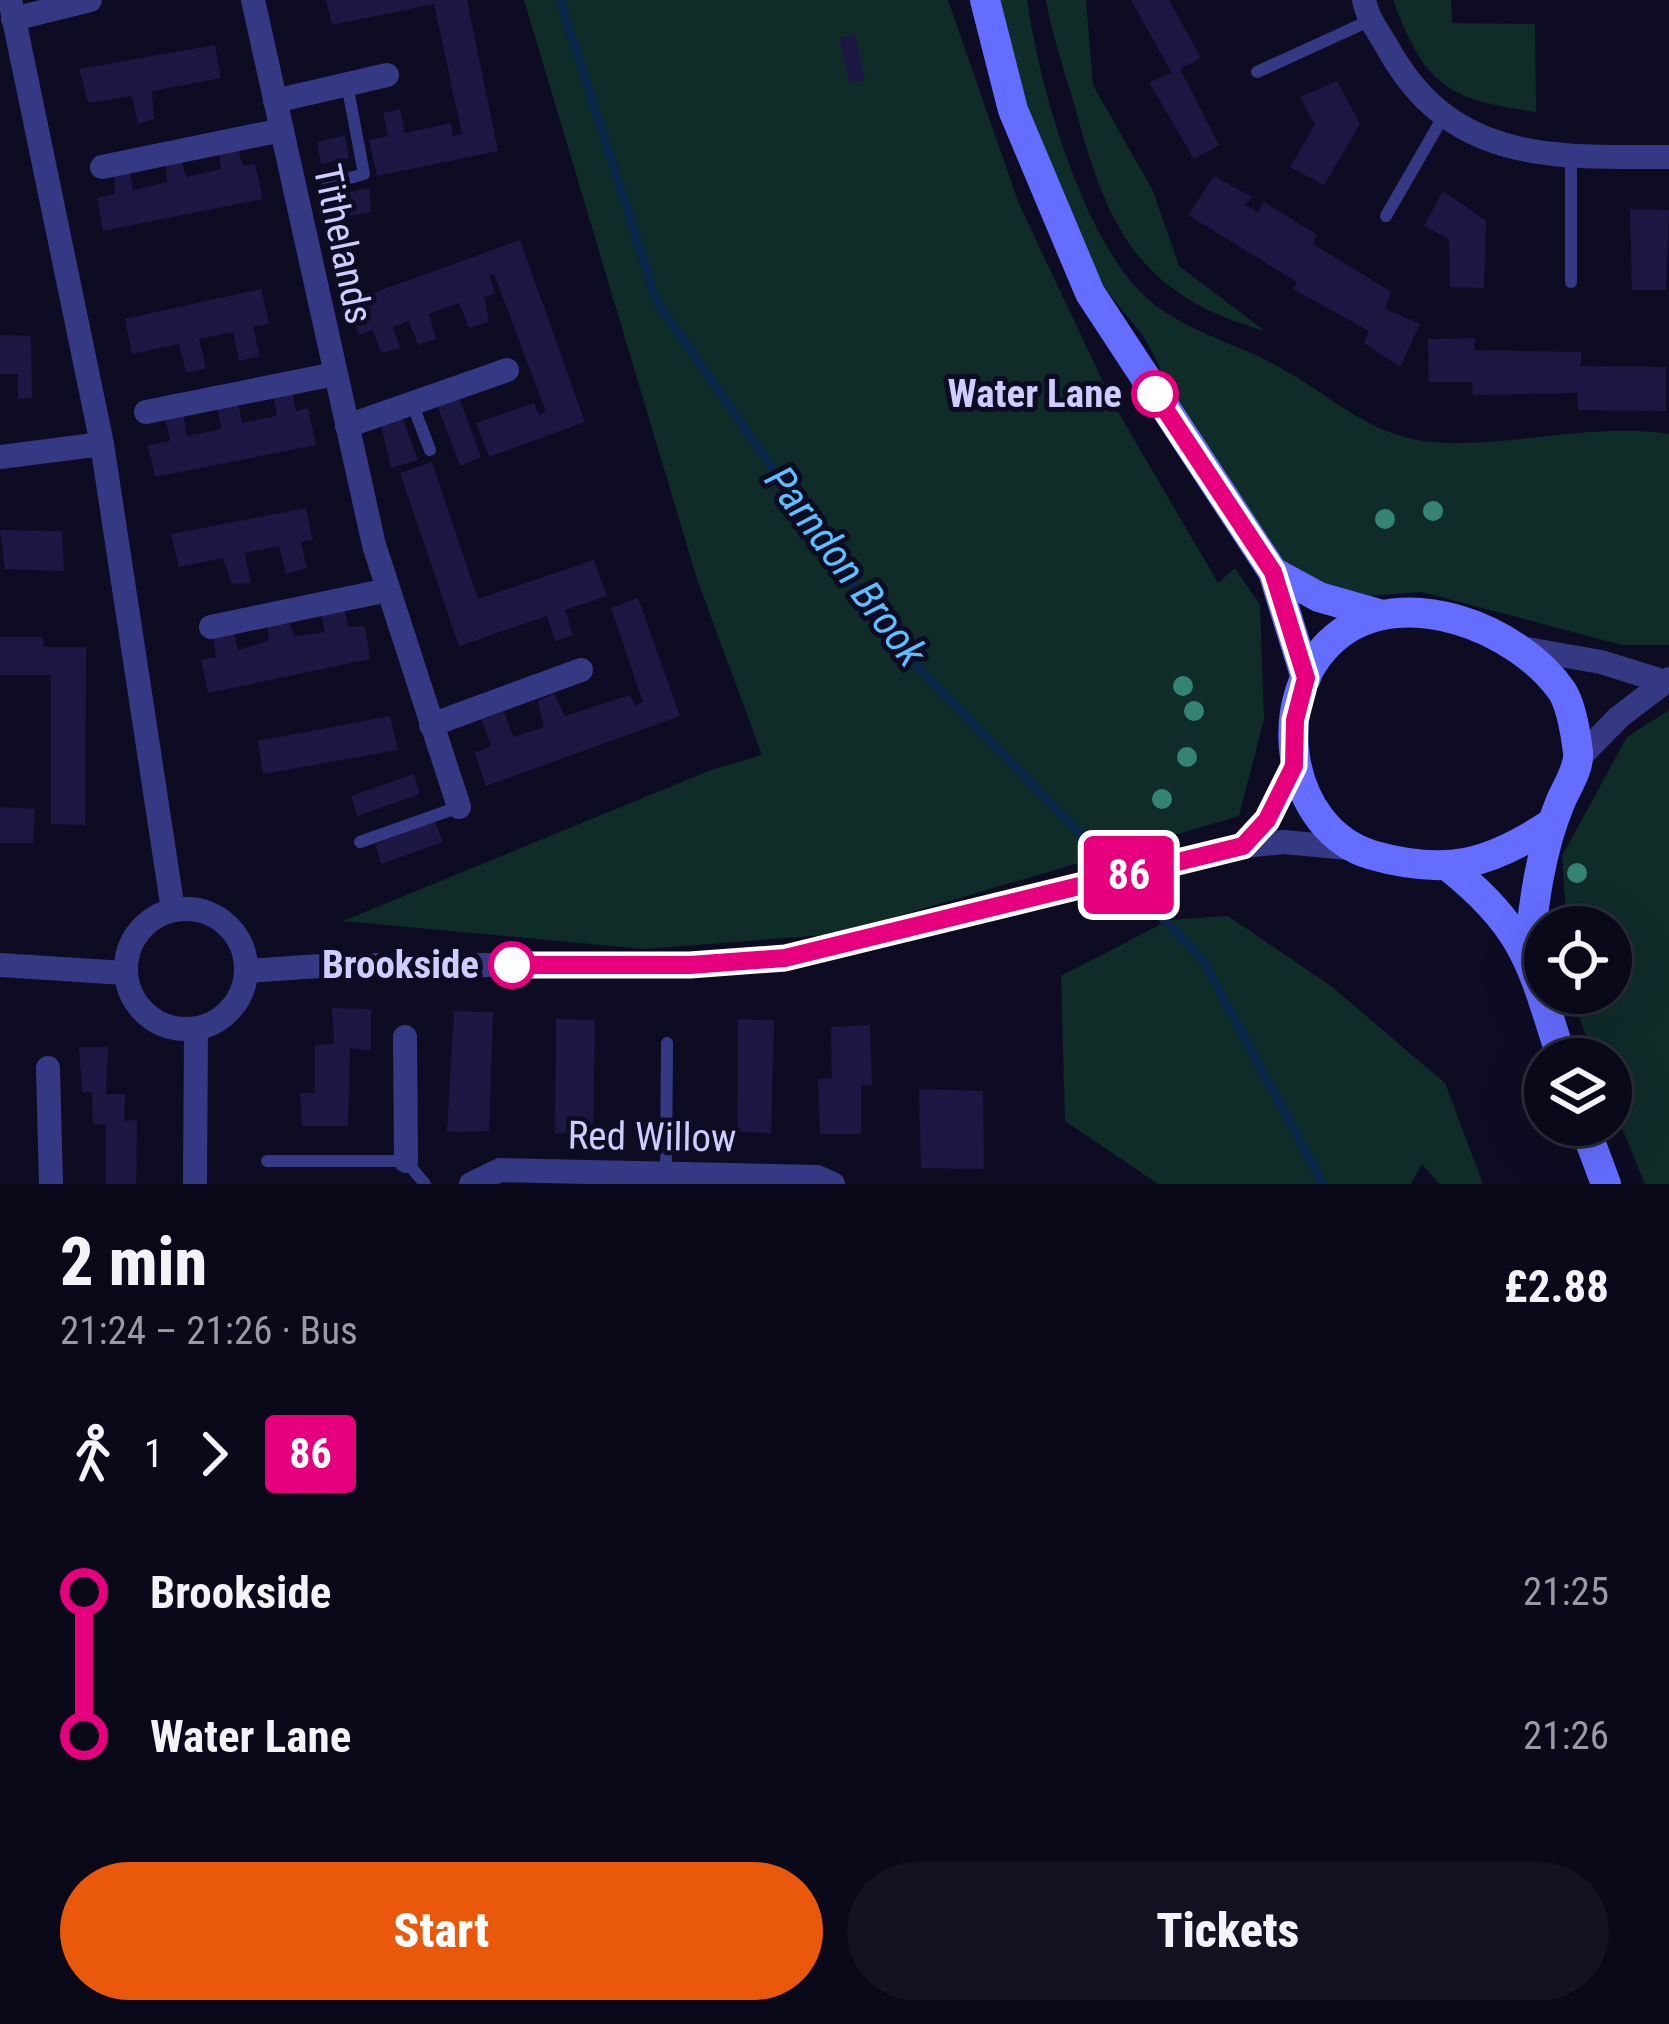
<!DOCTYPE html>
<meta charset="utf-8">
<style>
body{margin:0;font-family:"Roboto Condensed",sans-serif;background:#131223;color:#f1f3f6;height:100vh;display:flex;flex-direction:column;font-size:45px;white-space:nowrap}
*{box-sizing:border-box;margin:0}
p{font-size:39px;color:#999aa2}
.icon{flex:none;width:66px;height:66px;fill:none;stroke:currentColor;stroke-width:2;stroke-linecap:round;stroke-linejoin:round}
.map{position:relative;height:1184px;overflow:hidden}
.side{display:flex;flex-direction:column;background:#0a091a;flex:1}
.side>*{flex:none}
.badge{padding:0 24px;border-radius:9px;font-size:42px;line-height:78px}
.tools{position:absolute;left:1524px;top:906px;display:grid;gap:24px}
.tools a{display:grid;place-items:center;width:108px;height:108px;border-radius:50%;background:#0a091a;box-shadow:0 12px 48px #0002,0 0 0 3px #2a2a39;font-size:60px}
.map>.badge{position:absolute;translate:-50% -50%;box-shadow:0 0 0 6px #fff}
.legs{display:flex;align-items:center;gap:18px;height:132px;padding:0 60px;font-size:39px}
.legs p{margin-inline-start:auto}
.overview{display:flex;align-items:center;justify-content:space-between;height:204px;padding:0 60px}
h1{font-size:66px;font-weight:800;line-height:90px}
.action{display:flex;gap:24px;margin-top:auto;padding:24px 60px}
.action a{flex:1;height:138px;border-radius:72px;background:#ea580c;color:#fff;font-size:48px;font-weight:800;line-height:138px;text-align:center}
.action a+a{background:#131223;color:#f1f3f6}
ul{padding:0 60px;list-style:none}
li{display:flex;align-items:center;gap:42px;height:144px;font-size:45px}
li i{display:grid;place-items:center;width:18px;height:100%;margin:0 15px;background:currentColor}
li i::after{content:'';width:30px;height:30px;margin:-15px;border:9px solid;border-radius:50%;background:#0a091a}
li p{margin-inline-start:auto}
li:first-child i{background:linear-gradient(#0000 50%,currentColor 0)}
li:last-child i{background:linear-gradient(currentColor 50%,#0000 0)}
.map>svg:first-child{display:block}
</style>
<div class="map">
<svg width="1669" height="1184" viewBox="0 0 1669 1184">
<rect width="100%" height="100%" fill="#0e0c22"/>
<g fill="#0f2c29">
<path d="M524 0H948L1019 204 1114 405 1218 583 1235 568 1260 605 1264 719 1239 816 837 934 644 949 343 921 711 770 762 755 697 579Z"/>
<path d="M995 0H1027C1039 85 1083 243 1149 300 1186 332 1237 343 1279 367 1331 395 1370 437 1432 442 1509 448 1593 422 1669 434V645H1622L1422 592 1354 597 1293 570 1276 555 1186 420 1146 340 1100 282 1039 152Z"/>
<path d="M1046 0H1086L1093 85 1153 191 1179 266 1265 331C1138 295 1107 227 1075 107 1065 72 1052 36 1046 0Z"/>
<path d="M1393 0H1451L1452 23 1535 24 1536 112C1445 99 1426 86 1393 0Z"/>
<path d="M1669 710V1184H1645L1611 1101V1059H1594L1571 993H1611V927H1567L1562 856 1627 737Z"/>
<path d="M1228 916 1331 986 1445 1083 1483 1184H1439L1422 1164 1411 1184H1158L1065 1121 1061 976 1169 920Z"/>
</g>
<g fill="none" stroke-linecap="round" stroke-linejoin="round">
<path stroke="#0a2648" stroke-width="9" d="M560 0 657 302 893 641 1203 960 1323 1184"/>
</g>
<g fill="#1d1744">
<path d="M326 0H467L498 151 377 176 369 140 388 136 383 113 400 109 405 133 451 123 453 136 462 134 434 4 332 25Z"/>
<path d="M1131 0H1169L1201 58 1180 69 1219 145 1194 159 1149 82 1172 73Z"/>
<path d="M855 34 865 80 849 83 839 38Z"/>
<path d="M215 45 221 78 152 91 154 119 138 124 132 96 88 103 79 69Z"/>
<path d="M1337 81 1360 124 1324 185 1290 167 1315 125 1300 97Z"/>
<path d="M345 135 349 158 321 164 317 142Z"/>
<path d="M236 143 243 166 255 164 263 199 103 231 97 198 115 194 114 170 129 167 133 190 167 182 166 161 180 156 186 177 221 169 218 145Z"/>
<path d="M1214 176 1252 197 1245 205 1258 212 1264 202 1317 235 1313 244 1391 292 1385 309 1420 324 1400 367 1364 343 1369 331 1293 289 1297 282 1188 215Z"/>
<path d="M369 188 371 212 332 219 327 197Z"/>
<path d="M1443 191 1486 221 1484 288 1450 287 1449 239 1424 226Z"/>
<path d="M1630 209 1669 210 1666 290H1632Z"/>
<path d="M520 240 585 422 489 457 476 423 534 403 539 415 546 412 494 274 489 275 495 294 484 297 489 322 469 328 459 303 429 314 436 339 418 345 409 321 393 327 400 348 381 353 373 330 359 335 346 303Z"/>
<path d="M261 289 269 324 253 327 260 356 239 361 233 332 199 339 206 368 186 373 179 344 132 354 125 319Z"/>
<path d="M0 335 31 336 32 398 18 399V374H0Z"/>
<path d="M1475 338 1474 350 1581 352V366L1666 367V411L1578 410 1577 393 1473 395 1472 382H1429L1428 339Z"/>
<path d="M455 386 481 457 460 466 433 394Z"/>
<path d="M292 390 296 411 308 408 316 445 155 477 148 445 170 441 165 416 183 412 187 436 221 429 217 405 238 401 242 423 277 416 273 394Z"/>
<path d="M399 408 418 460 391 468 379 417Z"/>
<path d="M432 462 478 599 594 560 607 596 565 610 573 635 555 641 547 616 459 646 400 473Z"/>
<path d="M306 508 313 540 301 542 307 568 286 574 279 546 245 553 251 583 232 584 223 558 179 567 171 534Z"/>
<path d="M0 530 62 531 64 571 5 569Z"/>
<path d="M638 598 680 716 486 786 475 753 491 746 482 720 504 711 513 737 544 727 537 701 554 694 565 716 630 695 636 706 643 702 611 608Z"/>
<path d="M343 603 348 627 365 626 370 659 208 693 201 660 216 657 212 630 232 626 238 650 269 641 267 620 287 615 294 636 325 632 320 608Z"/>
<path d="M0 637H43V647H86L85 825 51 824V675H0Z"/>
<path d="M390 716 398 750 263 774 258 741Z"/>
<path d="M414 774 420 794 357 816 351 796Z"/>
<path d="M0 807 35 809 33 843H0Z"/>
<path d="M435 821 443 842 381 864 375 844Z"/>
<path d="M332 1008 371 1009V1051L350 1048 348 1126H302L300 1093H315V1045L334 1044Z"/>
<path d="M454 1011 493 1012 489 1131 447 1132Z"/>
<path d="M556 1019 595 1020 593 1133H555Z"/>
<path d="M738 1019 774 1020 771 1133 737 1132Z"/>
<path d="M870 1025 872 1086 861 1085V1134H820L818 1079 832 1078 831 1027Z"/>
<path d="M79 1047H108L106 1094H125L124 1121 137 1120 136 1184H106V1125L93 1124 92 1092 82 1093Z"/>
<path d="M919 1089 983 1091 984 1169 921 1168Z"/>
</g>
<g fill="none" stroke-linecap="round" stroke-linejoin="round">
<g stroke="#353883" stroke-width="12">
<path d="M1257 72 1371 20"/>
<path d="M1571 156V282"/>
<path d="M328 184 364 174 347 84"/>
<path d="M1386 216 1443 117"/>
<path d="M412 403 430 450"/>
<path d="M360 842 459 807"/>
<path d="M267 1161H406L425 1184"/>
<path d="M666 1173 667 1043"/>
</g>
<g stroke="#353883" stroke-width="24">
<path d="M10 0 102 444 173 910"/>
<path d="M253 0 374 545 459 807"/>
<path d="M1364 0C1367 18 1380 34 1389 50 1453 164 1554 157 1669 157"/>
<path d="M13 19 90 0"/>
<path d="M275 101 387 75"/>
<path d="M102 167 282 130"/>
<path d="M146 412 335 374"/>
<path d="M347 426 507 370"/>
<path d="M0 457 102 444"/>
<path d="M211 627 388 590"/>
<path d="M1521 648 1601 662 1662 681"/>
<path d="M431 725 581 670"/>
<path d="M1579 758 1619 717 1669 679"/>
<path d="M1243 846 1267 820 1294 766"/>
<circle cx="186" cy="969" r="60"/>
<path d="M0 965 125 973"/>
<path d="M247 971 335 965H690L785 959 1243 846 1284 842 1348 848"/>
<path d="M405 1037 406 1161"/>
<path d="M48 1068 51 1184"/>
<path d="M195 1184 196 1029"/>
<path d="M471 1184 500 1170 817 1177 833 1184"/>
</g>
<g stroke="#646dff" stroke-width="30">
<path d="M985 0 1013 110 1090 293 1273 572 1306 678"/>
<path d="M1273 572 1319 597 1382 615"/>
<path d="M1449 867C1528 930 1532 967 1562 1059"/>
<path d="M1528 955C1534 903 1540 851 1560 803 1566 788 1580 768 1578 752 1576 735 1571 705 1562 691 1518 628 1402 582 1336 637 1266 695 1285 829 1372 855 1446 876 1489 865 1552 823"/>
<path d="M1584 1125 1606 1184"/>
</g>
</g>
<g fill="#348373">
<circle cx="1433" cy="511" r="10"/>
<circle cx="1385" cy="519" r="10"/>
<circle cx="1183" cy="686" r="10"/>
<circle cx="1194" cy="711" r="10"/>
<circle cx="1187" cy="757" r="10"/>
<circle cx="1162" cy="799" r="10"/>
<circle cx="1577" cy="873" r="10"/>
</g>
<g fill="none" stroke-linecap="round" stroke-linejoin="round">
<g stroke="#fff" stroke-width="27">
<path id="line-1" d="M512 965H690L785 958 1243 846 1267 820 1294 766 1295 720 1306 678 1273 572 1155 394"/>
</g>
<use href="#line-1" stroke="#e6007e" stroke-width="18"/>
</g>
<g fill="#fff" stroke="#e6007e" stroke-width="6">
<circle cx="1155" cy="394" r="21"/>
<circle cx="512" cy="965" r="21"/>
</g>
<g text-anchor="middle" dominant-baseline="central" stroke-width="10" stroke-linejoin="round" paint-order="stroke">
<g font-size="39" fill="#cfcdff" stroke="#0e0c22">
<text transform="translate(343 244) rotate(78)">Tithelands</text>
<text transform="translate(652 1137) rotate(1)">Red Willow</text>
</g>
<g font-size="39" font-weight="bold" fill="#cfcdff" stroke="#0e0c22" text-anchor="end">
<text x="1122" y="394">Water Lane</text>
<text x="479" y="965">Brookside</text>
</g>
<g font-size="42" font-style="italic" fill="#5bc0ff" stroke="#0e0c22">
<text transform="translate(846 566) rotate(53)">Parndon Brook</text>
</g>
</g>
</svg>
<div class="tools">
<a><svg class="icon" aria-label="locate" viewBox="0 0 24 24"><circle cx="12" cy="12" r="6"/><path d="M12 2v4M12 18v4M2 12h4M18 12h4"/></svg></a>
<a><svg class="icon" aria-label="layers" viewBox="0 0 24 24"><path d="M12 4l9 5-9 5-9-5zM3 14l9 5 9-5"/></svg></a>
</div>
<b class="badge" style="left:1129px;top:875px;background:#e6007e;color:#fff">86</b>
</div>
<section class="side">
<div class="overview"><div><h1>2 min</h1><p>21:24 – 21:26 · Bus</p></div><b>£2.88</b></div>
<div class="legs"><svg class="icon" aria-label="walk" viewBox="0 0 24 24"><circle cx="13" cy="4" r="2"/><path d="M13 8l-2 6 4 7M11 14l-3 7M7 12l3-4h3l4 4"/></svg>1<svg class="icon" aria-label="forward" viewBox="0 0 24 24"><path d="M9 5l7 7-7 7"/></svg><b class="badge" style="background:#e6007e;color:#fff">86</b></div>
<ul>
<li><i style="color:#e6007e"></i><b>Brookside</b><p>21:25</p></li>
<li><i style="color:#e6007e"></i><b>Water Lane</b><p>21:26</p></li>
</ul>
<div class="action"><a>Start</a><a>Tickets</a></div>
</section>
